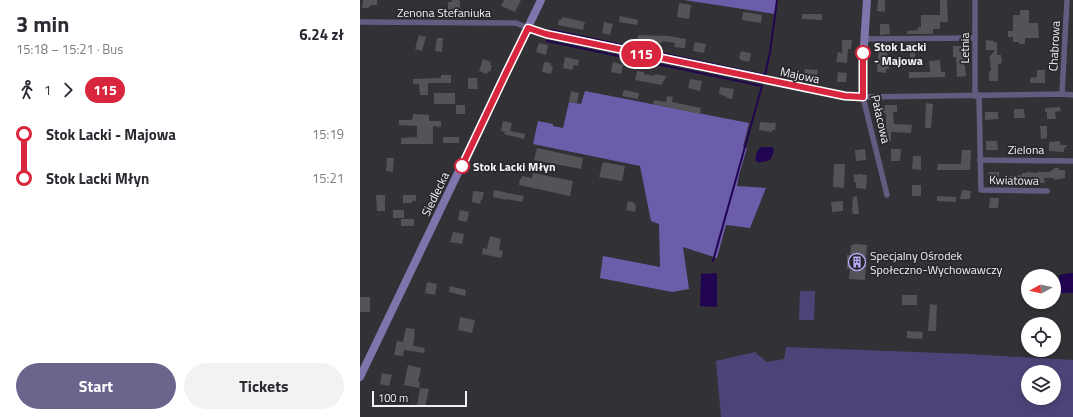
<!DOCTYPE html>
<meta charset="utf-8">
<style>
body{margin:0;font-family:"Titillium Web",sans-serif;background:#f2f2f3;color:#2b2b33;height:100vh;display:flex;flex-direction:column;font-size:15px;white-space:nowrap}
*{box-sizing:border-box;margin:0}
p{font-size:13px;color:#7c7c81}
.icon{flex:none;width:22px;height:22px;fill:none;stroke:currentColor;stroke-width:2;stroke-linecap:round;stroke-linejoin:round}
.map{position:relative;flex:1;overflow:hidden}
.side{display:flex;flex-direction:column;background:#fff;width:360px}
.side>*{flex:none}
.badge{padding:0 8px;border-radius:13px;font-size:14px;line-height:26px}
.needle{width:26px;rotate:262deg}
.tools{position:absolute;left:661px;top:269px;display:grid;gap:8px}
.tools a{display:grid;place-items:center;width:40px;height:40px;border-radius:50%;background:#fff;box-shadow:0 2px 6px #0003;font-size:20px}
.scale{position:absolute;left:12px;bottom:10px;width:95px;box-sizing:border-box;padding-left:4px;border:2px solid #f2f2f5;border-top:0;font-size:11px;line-height:14px;white-space:nowrap;color:#f2f2f5;-webkit-text-stroke:3px #28272c;paint-order:stroke}
.map>.badge{position:absolute;translate:-50% -50%;box-shadow:0 0 0 2px #fff}
.legs{display:flex;align-items:center;gap:6px;height:44px;padding:0 16px;font-size:13px}
.legs p{margin-inline-start:auto}
.overview{display:flex;align-items:center;justify-content:space-between;height:68px;padding:0 16px}
h1{font-size:22px;font-weight:700;line-height:30px}
.cta{display:flex;gap:8px;margin-top:auto;padding:8px 16px}
.cta a{flex:1;height:46px;border-radius:24px;background:#6a658c;color:#fff;font-size:16px;font-weight:700;line-height:46px;text-align:center}
.cta a+a{background:#f2f2f3;color:#2b2b33}
ul{padding:0 16px;list-style:none}
li{display:flex;align-items:center;gap:14px;height:44px;font-size:15px}
li i{display:grid;place-items:center;width:6px;height:100%;margin:0 5px;background:currentColor}
li i::after{content:'';width:10px;height:10px;margin:-5px;border:3px solid;border-radius:50%;background:#fff}
li p{margin-inline-start:auto}
li:first-child i{background:linear-gradient(#0000 50%,currentColor 0)}
li:last-child i{background:linear-gradient(currentColor 50%,#0000 0)}
main{display:flex;flex:1;min-height:0}
.map>svg:first-child{display:block}
</style>
<main>
<section class="side">
<div class="overview"><div><h1>3 min</h1><p>15:18 – 15:21 · Bus</p></div><b>6.24 zł</b></div>
<div class="legs"><svg class="icon" aria-label="walk" viewBox="0 0 24 24"><circle cx="13" cy="4" r="2"/><path d="M13 8l-2 6 4 7M11 14l-3 7M7 12l3-4h3l4 4"/></svg>1<svg class="icon" aria-label="forward" viewBox="0 0 24 24"><path d="M9 5l7 7-7 7"/></svg><b class="badge" style="background:#d7263d;color:#fff">115</b></div>
<ul>
<li><i style="color:#d7263d"></i><b>Stok Lacki - Majowa</b><p>15:19</p></li>
<li><i style="color:#d7263d"></i><b>Stok Lacki Młyn</b><p>15:21</p></li>
</ul>
<div class="cta"><a>Start</a><a>Tickets</a></div>
</section>
<div class="map">
<svg width="713" height="417" viewBox="0 0 713 417">
<rect width="100%" height="100%" fill="#323136"/>
<g fill="#4e4379" fill-rule="evenodd">
<path d="M440 291H455L454 320H439Z"/>
<path d="M426 347 607 354 713 360V417H361L356 361 395 352 407 362 424 359ZM668 372H694V398H668Z"/>
</g>
<g fill="#6c5dab">
<path d="M324 0H417L415 14Z"/>
<path d="M225 91 389 123 383 147 387 148 379 175 377 186 406 188 390 228 366 225 357 258 323 247 329 289 312 292 240 278 243 256 300 267 299 224 291 221 280 166 173 144 178 121 193 124V126L203 128 209 102 221 104Z"/>
</g>
<g fill="#210550">
<path d="M401 147H412L414 149C412 158 412 161 402 162 398 163 400 163 396 161 395 156 397 150 401 147Z"/>
<path d="M356 273 357 274V306L355 307 340 306 341 274Z"/>
<path d="M710 273H713V293H701L700 292 699 275Z"/>
</g>
<g fill="none" stroke-linecap="round" stroke-linejoin="round">
<g stroke="#210550" stroke-width="2">
<path d="M191 30 405 75 410 52 417 0"/>
<path d="M187 41 402 86 353 261"/>
</g>
</g>
<g fill="#535358">
<path d="M3 0H17V5H11V6H9V8H2Z"/>
<path d="M92 0H99V1H100V9L88 10V2H92Z"/>
<path d="M144 0H161L155 12 141 6Z"/>
<path d="M518 0H525V12L517 11Z"/>
<path d="M580 0H587L588 22H580V29H573V34H547V31L558 30V27H561V15H580Z"/>
<path d="M319 3 331 5 329 19 317 17Z"/>
<path d="M660 10H669V23H678L679 38H665V44H659V42H653V37H648V31H653V15H660Z"/>
<path d="M383 12 402 15 401 23 382 20Z"/>
<path d="M442 14H462V20L442 19Z"/>
<path d="M260 16 278 20 277 25 259 22Z"/>
<path d="M202 17 225 22 223 30 198 25 199 19 202 20Z"/>
<path d="M244 22 253 24 250 35 242 33Z"/>
<path d="M520 24H529L530 34 520 35Z"/>
<path d="M59 35 66 37 62 51 55 49Z"/>
<path d="M278 35 308 36 326 39 325 48 314 47 315 43 302 41V43L277 40Z"/>
<path d="M77 38H83L82 52 75 51Z"/>
<path d="M482 40H492L491 49H488L487 63 476 62 478 52 482 53Z"/>
<path d="M626 40 634 41V42H637V55H641V58L642 59 641 64H638V81H629V71H631L630 60 629 58 635 50H626Z"/>
<path d="M335 42 346 44 344 53 333 51Z"/>
<path d="M179 43 188 45 186 55 176 52Z"/>
<path d="M519 43H528L527 61H530L529 69H526V73L517 72Z"/>
<path d="M550 43H559V50H555V59H550Z"/>
<path d="M593 46H604V66H605L606 76 597 77 596 57H593Z"/>
<path d="M381 51 391 53 389 62 380 60 381 59H379Z"/>
<path d="M205 57 219 60 218 66 214 65 212 70 203 68Z"/>
<path d="M123 59 131 62 130 65 132 66 130 72 128 71 127 74 119 71Z"/>
<path d="M580 60 581 72H585V77L549 78V72H570L569 61Z"/>
<path d="M184 62 191 63 190 65 193 66 191 74 182 72Z"/>
<path d="M253 62 263 65 261 74 251 72Z"/>
<path d="M445 69 458 70 456 79 443 77Z"/>
<path d="M677 70H685V83H670V78L677 77Z"/>
<path d="M277 71 284 72V74L294 76 295 74 306 76 304 81H303L302 85 275 80Z"/>
<path d="M478 72 487 73 486 82H477Z"/>
<path d="M81 75H91V83H68V95H60L59 84H53V79L81 78Z"/>
<path d="M108 78H117L118 89H108Z"/>
<path d="M330 79 342 81 340 91 328 88Z"/>
<path d="M360 87 374 89 372 99 366 98 367 97 359 94Z"/>
<path d="M264 90 279 93 278 99 262 96Z"/>
<path d="M211 91 219 93 217 103 209 102Z"/>
<rect x="74" y="93" width="21" height="11"/>
<path d="M307 96 313 97 312 102 341 108 340 114 293 104 294 100 306 102Z"/>
<path d="M566 103 573 104 571 128H565Z"/>
<rect x="96" y="105" width="9" height="9"/>
<path d="M525 105H537V112H533L534 124 552 125 551 133 531 132V141H524V131L526 132V114L523 112Z"/>
<path d="M700 107 701 111 695 112 696 119H687V112H685V108Z"/>
<path d="M654 109H664L665 118H654Z"/>
<path d="M625 112H638V119L625 120Z"/>
<path d="M53 114 69 115V121H81V127L73 126V144H41V138L57 137V126L39 125V120H52Z"/>
<path d="M143 121 152 123 150 131 165 134 164 139 144 134 145 132 141 131Z"/>
<path d="M400 122 416 123 415 130H412V132L399 130Z"/>
<path d="M680 126H687V138L681 139Z"/>
<rect x="83" y="137" width="16" height="6"/>
<path d="M626 141H637L638 150H626Z"/>
<path d="M700 141V145H708L704 149V152L689 151V142Z"/>
<path d="M177 148 223 158 221 169 174 160Z"/>
<path d="M505 149 506 160 496 161 495 150Z"/>
<path d="M531 149H541L540 161H531Z"/>
<path d="M602 150H611L610 170H577L578 164H601Z"/>
<path d="M553 156H561V170L552 169Z"/>
<path d="M27 158H34L33 172 26 171Z"/>
<path d="M243 162 265 166 262 181 239 177Z"/>
<path d="M474 164H485L484 188 473 187Z"/>
<path d="M694 168H699V170H705V178L695 180 693 178H684L685 183H666L664 184H655V185L650 186 649 176 662 175V173H666L667 172 677 173V172H691V170H694Z"/>
<path d="M629 172H639V182H628Z"/>
<path d="M173 173 213 181 210 196 159 185 160 179H161L162 176 172 178Z"/>
<path d="M494 174 498 175V174L507 175 506 189 496 188V182H494Z"/>
<rect x="552" y="185" width="9" height="11"/>
<path d="M134 190 148 193 164 196 162 202 147 199V200L133 197Z"/>
<path d="M602 190 611 191 610 199H600L601 193H602Z"/>
<path d="M113 191 124 192 122 200H121L120 204 112 202Z"/>
<path d="M16 195H25V211H17Z"/>
<path d="M43 195H56V201H52V203H43Z"/>
<path d="M497 196 499 214H493L492 210 493 197Z"/>
<path d="M577 196 596 197V202L577 201Z"/>
<path d="M630 198H639L638 208H629Z"/>
<path d="M268 201 273 202 276 206 275 212 266 210Z"/>
<path d="M483 201V211L472 212 471 202Z"/>
<rect x="33" y="210" width="11" height="8"/>
<path d="M100 210 109 212 107 222 98 220Z"/>
<rect x="41" y="219" width="13" height="7"/>
<path d="M93 232 104 234 102 244 90 242Z"/>
<path d="M130 236 141 239 139 250 143 251 141 258 122 254 123 248 127 249Z"/>
<path d="M496 244 507 245 505 280 489 279 490 269H487V255H490L491 245Z"/>
<path d="M67 282 77 284 75 295 65 293Z"/>
<path d="M90 286 106 290 105 296 89 292Z"/>
<rect x="542" y="295" width="15" height="10"/>
<rect x="0" y="297" width="10" height="15"/>
<path d="M570 304 577 305 576 331H568Z"/>
<path d="M100 317 115 320 112 333 98 330Z"/>
<path d="M46 328 55 329 54 332H55L53 345 54 346 65 348 64 353 44 350 43 356 34 355 37 341 43 342Z"/>
<path d="M547 331 563 332 562 339 547 338Z"/>
<path d="M48 365 61 368 58 382H60L59 388 44 385Z"/>
<path d="M22 373 32 375 29 386 20 384Z"/>
<path d="M60 388 69 389 65 407 57 405Z"/>
</g>
<g fill="none" stroke-linecap="round" stroke-linejoin="round">
<g stroke="#625d80" stroke-width="5.5">
<path d="M615 0V96"/>
<path d="M0 22 156 23 168 28"/>
<path d="M504 39 615 38"/>
<path d="M702 94 707 0"/>
<path d="M619 95 621 190 687 191"/>
<path d="M620 160 713 161"/>
<path d="M527 195 503 97 702 94 713 95"/>
</g>
<g stroke="#7d75ab" stroke-width="8">
<path d="M168 28 186 34 485 96 503 97V60L507 0"/>
<path d="M0 377 181 0"/>
</g>
</g>
<g fill="none" stroke-linecap="round" stroke-linejoin="round">
<g stroke="#fff" stroke-width="9">
<path id="line-1" d="M102 166 146 73 168 28 186 34 485 96 503 97V53"/>
</g>
<use href="#line-1" stroke="#d7263d" stroke-width="6"/>
</g>
<defs>
<g id="building-ring" transform="scale(0.9)"><circle r="9.5" fill="#28272c" stroke="#b7abf8" stroke-width="1.5"/><path d="M-4-6H4V6H1V3H-1V6H-4ZM-2.5-4.3h1.7v1.8h-1.7ZM.8-4.3h1.7v1.8H.8ZM-2.5-1h1.7V.8h-1.7ZM.8-1h1.7V.8H.8Z" fill="#b7abf8"/></g>
</defs>
<g fill-rule="evenodd">
<use href="#building-ring" x="497" y="262"/>
</g>
<g fill="#fff" stroke="#d7263d" stroke-width="2">
<circle cx="503" cy="53" r="7"/>
<circle cx="102" cy="166" r="7"/>
</g>
<g text-anchor="middle" dominant-baseline="central" stroke-width="3.5" stroke-linejoin="round" paint-order="stroke">
<g font-size="12" fill="#f2f2f5" stroke="#28272c">
<text x="84" y="12">Zenona Stefaniuka</text>
<text transform="translate(694 46) rotate(-87)">Chabrowa</text>
<text transform="translate(604 48) rotate(-90)">Letnia</text>
<text transform="translate(440 75) rotate(12)">Majowa</text>
<text transform="translate(521 119) rotate(77)">Pałacowa</text>
<text x="666" y="149">Zielona</text>
<text transform="translate(654 180) rotate(1)">Kwiatowa</text>
<text transform="translate(75 194) rotate(-64)">Siedlecka</text>
</g>
<g font-size="12" font-weight="bold" fill="#f2f2f5" stroke="#28272c" text-anchor="start">
<text x="514" y="46">Stok Lacki<tspan x="514" dy="14">- Majowa</tspan></text>
<text x="113" y="166">Stok Lacki Młyn</text>
</g>
<g font-size="12" fill="#f2f2f5" stroke="#28272c" text-anchor="start">
<text x="510" y="255">Specjalny Ośrodek<tspan x="510" dy="14">Społeczno-Wychowawczy</tspan></text>
</g>
</g>
</svg>
<div class="tools">
<a><svg class="needle" viewBox="-14 -14 28 28"><path d="M0-13l5 13h-10z" fill="#e53935"/><path d="M0 13l5-13h-10z" fill="#7c7c81"/></svg></a>
<a><svg class="icon" aria-label="locate" viewBox="0 0 24 24"><circle cx="12" cy="12" r="6"/><path d="M12 2v4M12 18v4M2 12h4M18 12h4"/></svg></a>
<a><svg class="icon" aria-label="layers" viewBox="0 0 24 24"><path d="M12 4l9 5-9 5-9-5zM3 14l9 5 9-5"/></svg></a>
</div>
<div class="scale">100 m</div>
<b class="badge" style="left:281px;top:54px;background:#d7263d;color:#fff">115</b>
</div>
</main>
